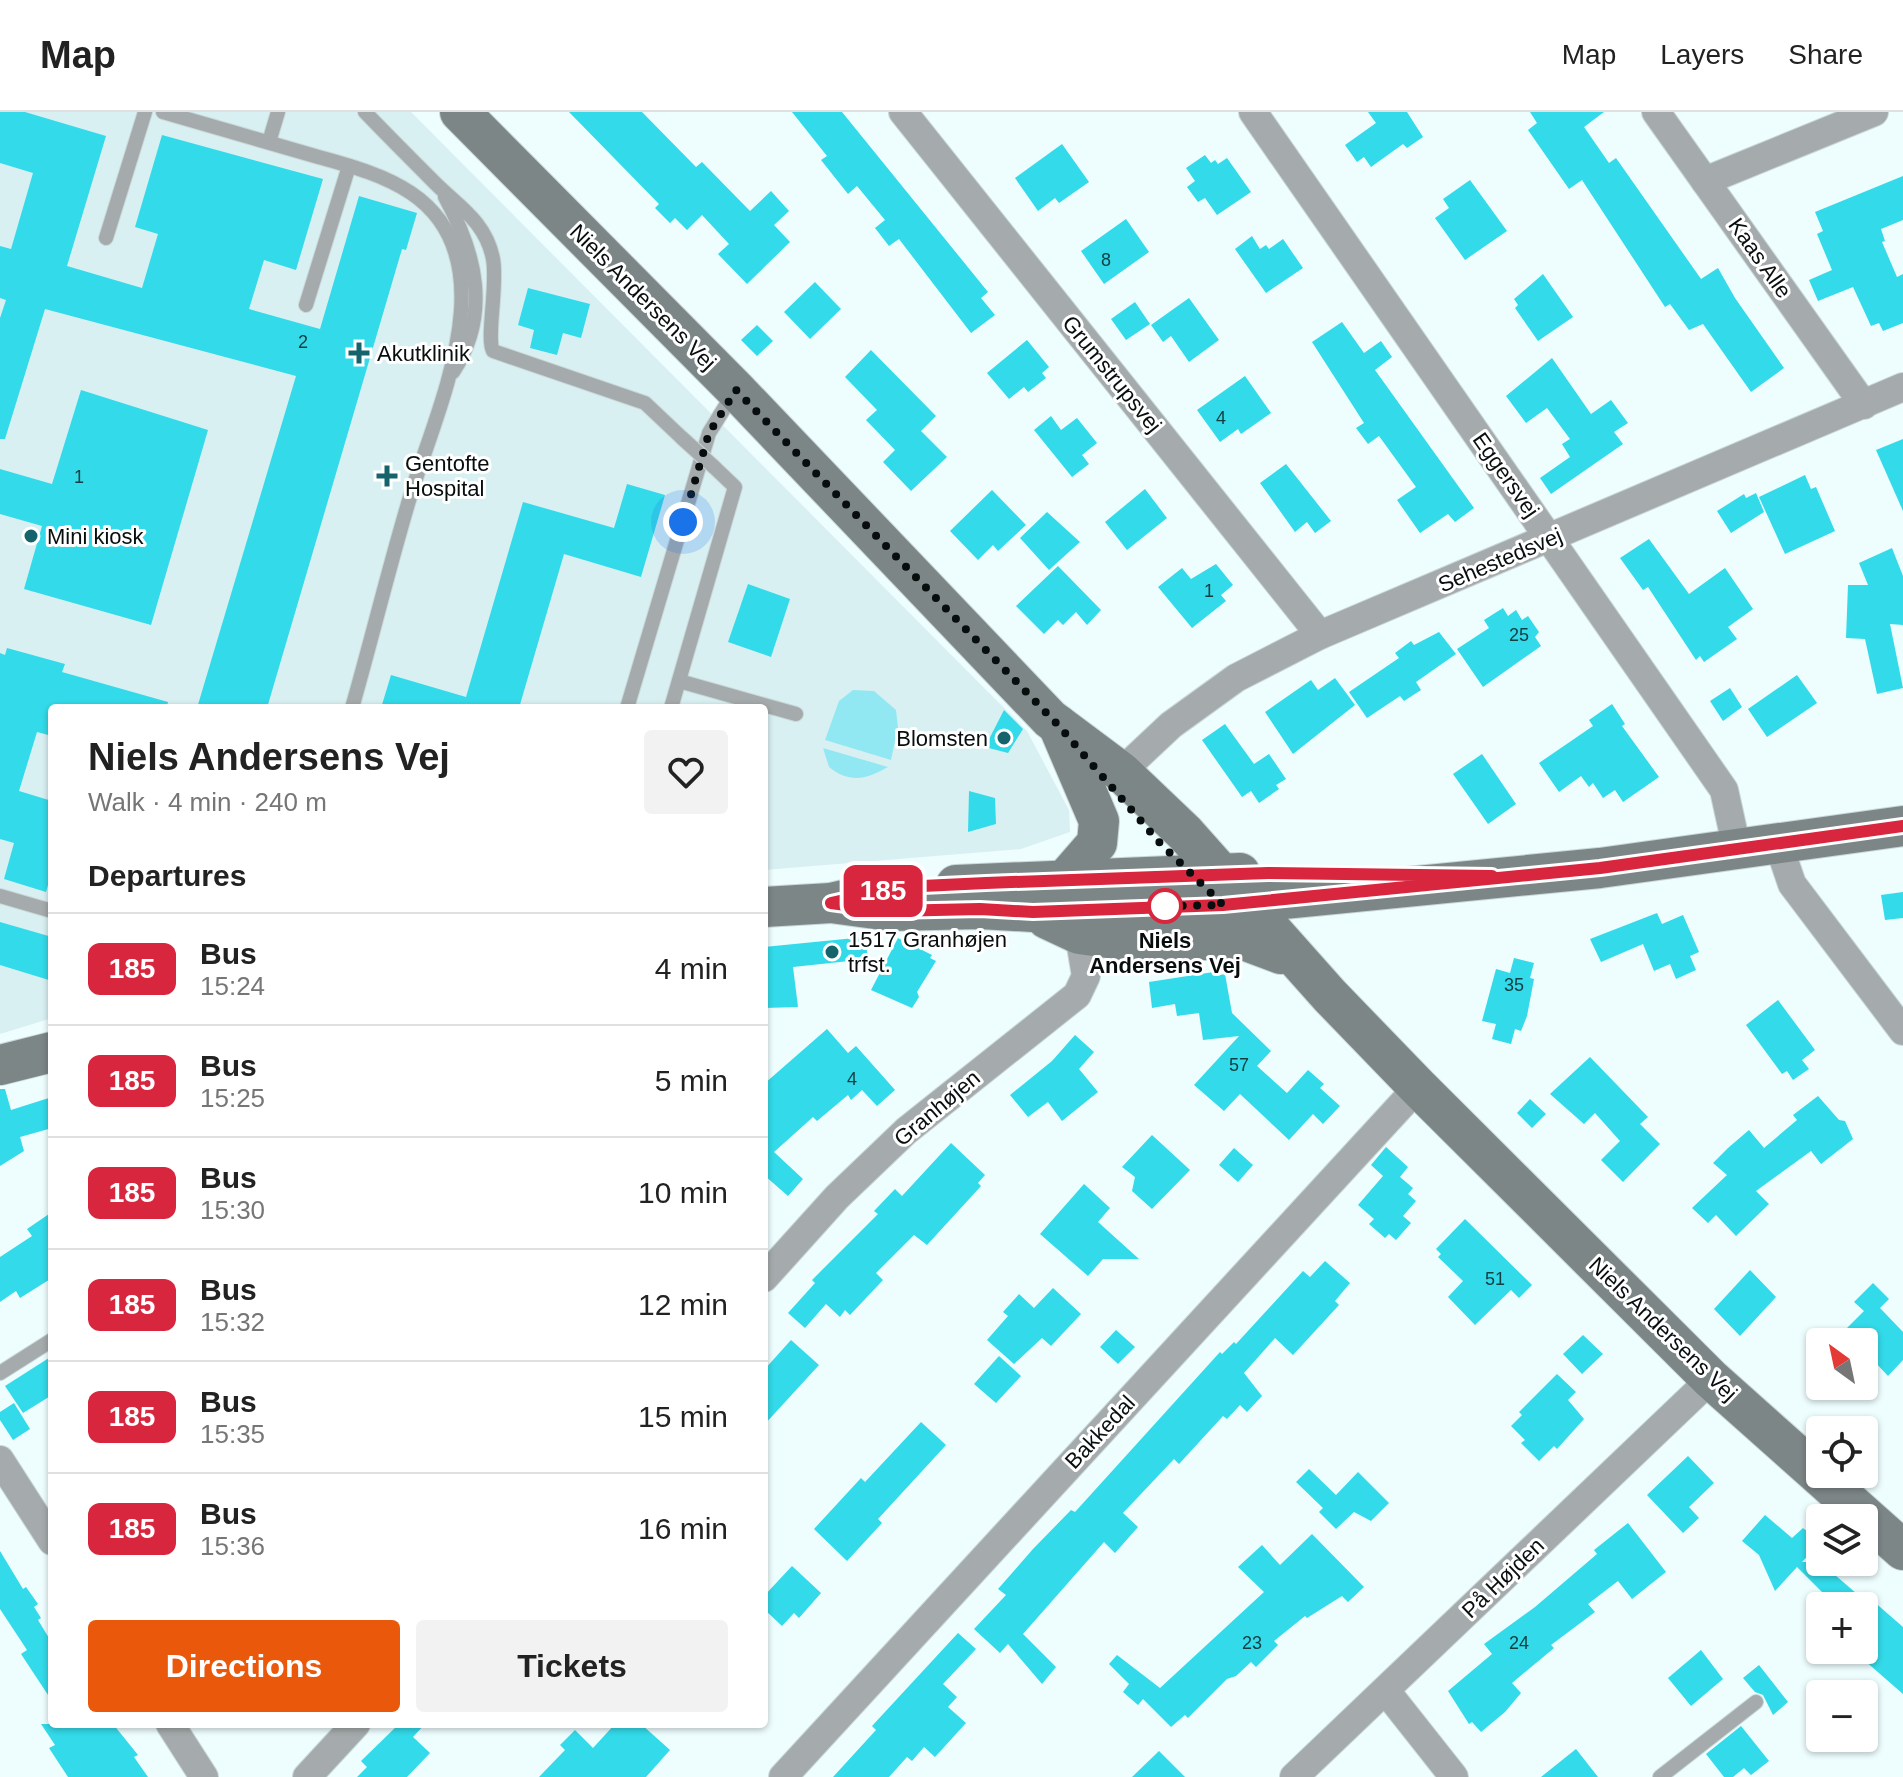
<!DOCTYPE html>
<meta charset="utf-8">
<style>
body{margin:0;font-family:Helvetica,sans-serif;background:#f2f2f2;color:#222;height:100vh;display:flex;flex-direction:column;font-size:30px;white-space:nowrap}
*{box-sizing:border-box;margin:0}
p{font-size:26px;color:#767676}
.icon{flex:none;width:44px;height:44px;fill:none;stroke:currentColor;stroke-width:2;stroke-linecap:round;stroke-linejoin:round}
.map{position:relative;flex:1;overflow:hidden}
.details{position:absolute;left:48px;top:592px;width:720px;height:1024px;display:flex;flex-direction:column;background:#fff;border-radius:8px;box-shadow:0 2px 6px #0004}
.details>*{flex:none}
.badge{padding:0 16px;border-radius:12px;font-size:28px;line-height:52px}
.needle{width:52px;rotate:327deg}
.fabs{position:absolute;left:1806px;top:1216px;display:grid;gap:16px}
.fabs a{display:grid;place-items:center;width:72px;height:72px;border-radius:8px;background:#fff;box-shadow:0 2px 6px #0004;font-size:40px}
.you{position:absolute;width:40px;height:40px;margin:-20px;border:6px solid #fff;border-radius:50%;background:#1a73e8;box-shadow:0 0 0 12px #1a73e833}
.map>.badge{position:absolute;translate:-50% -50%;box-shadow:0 0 0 4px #fff}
h2{padding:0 40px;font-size:30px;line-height:72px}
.round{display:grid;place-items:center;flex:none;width:84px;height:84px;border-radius:8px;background:#f2f2f2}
.head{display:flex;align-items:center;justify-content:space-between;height:136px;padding:0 40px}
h1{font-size:38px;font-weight:700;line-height:60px}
.button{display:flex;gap:16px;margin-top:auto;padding:16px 40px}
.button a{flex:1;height:92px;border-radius:8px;background:#ea580c;color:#fff;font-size:32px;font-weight:700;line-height:92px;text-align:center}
.button a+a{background:#f2f2f2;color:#222}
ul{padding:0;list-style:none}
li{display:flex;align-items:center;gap:24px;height:112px;padding:0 40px;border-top:2px solid #e0e0e0}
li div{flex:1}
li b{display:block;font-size:30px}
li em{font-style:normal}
li .badge{min-width:88px;font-weight:700;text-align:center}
header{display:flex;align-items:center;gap:48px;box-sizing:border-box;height:112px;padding:0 40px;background:#fff;border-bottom:2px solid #e0e0e0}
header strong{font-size:38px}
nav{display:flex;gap:44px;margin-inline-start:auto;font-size:28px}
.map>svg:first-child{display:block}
</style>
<header>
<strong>Map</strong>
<nav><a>Map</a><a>Layers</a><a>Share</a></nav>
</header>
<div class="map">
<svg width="1903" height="1665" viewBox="0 0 1903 1665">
<rect width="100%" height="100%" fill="#eefdfe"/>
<path fill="#d9f0f3" d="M0 0H411L1027 619 1069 698 1070 720 1021 737 764 758V596H52V906L0 922Z"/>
<g fill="#92e8f2">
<path d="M853 578 874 579 896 598 898 615 891 648 825 628 839 589Z"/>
<path d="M823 636 888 655C867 667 850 672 829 655Z"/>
</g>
<g fill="#33dae9">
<path d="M0 0H25L106 24 67 154 142 176 158 122 135 115 162 23 323 67 296 158 264 148 249 197 320 217 359 84 417 101 406 138 402 137 267 596H197L296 264 45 197 5 327H0V206L6 188 0 186V134L11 137 33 61 0 51Z"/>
<path d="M569 0H642L696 55 702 50 750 99 771 79 789 99 774 113 790 130 747 172 718 142 729 132 702 103 687 118 675 106 670 111 655 96 659 92Z"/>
<path d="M792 0H842L988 180 981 186 995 203 971 221 899 127 889 134 875 116 885 108 857 74 848 82 821 48 827 44Z"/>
<path d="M1368 0H1407L1423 25 1407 36 1403 32 1371 55 1364 45 1357 50 1345 33 1376 11Z"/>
<path d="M1530 0H1604L1584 15 1609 51 1616 46 1701 167 1718 156 1735 186 1784 256 1751 280 1703 212 1689 218 1670 192 1665 195 1582 68 1569 77 1528 18 1537 11Z"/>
<path d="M1062 32 1089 70 1059 91 1055 86 1038 99 1015 66Z"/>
<path d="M1205 43 1211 51 1215 48 1218 52 1227 46 1251 80 1217 103 1205 86 1198 90 1187 75 1195 69 1186 56Z"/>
<path d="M1903 64V108L1881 117 1885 129 1882 130 1897 165 1903 162V211L1883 219 1879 211 1871 214 1853 175 1818 189 1809 168 1832 158 1817 122 1823 119 1815 100Z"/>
<path d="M1470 68 1507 119 1465 148 1435 106 1449 96 1443 87Z"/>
<path d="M1126 107 1149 140 1104 172 1081 139Z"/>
<path d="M1252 124 1260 137 1266 133 1269 137 1283 127 1303 156 1266 181 1235 137Z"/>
<path d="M1543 162 1573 205 1538 229 1515 196 1518 193 1514 187Z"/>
<path d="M815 170 841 197 810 227 784 200Z"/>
<path d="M528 176 590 192 581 226 563 221 557 243 530 236 534 218 518 213Z"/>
<path d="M1189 186 1219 228 1189 250 1171 224 1163 230 1151 213Z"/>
<path d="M1135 190 1150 212 1126 228 1111 207Z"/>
<path d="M1342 210 1364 241 1381 229 1392 245 1375 258 1474 396 1455 410 1448 402 1420 421 1397 388 1416 375 1379 324 1368 332 1356 316 1364 311 1312 230Z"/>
<path d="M757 213 773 229 757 244 741 228Z"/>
<path d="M1027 228 1049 255 1042 261 1046 266 1028 280 1024 275 1009 287 987 261Z"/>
<path d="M871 238 936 304 921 319 947 345 911 379 883 350 895 338 866 308 877 298 845 265Z"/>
<path d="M1552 246 1591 302 1611 288 1628 311 1614 320 1623 332 1551 382 1540 366 1570 345 1562 332 1570 327 1547 296 1526 311 1506 284Z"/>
<path d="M1245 264 1271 301 1241 322 1238 317 1220 330 1197 298Z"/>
<path d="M81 278 208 318 151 513 24 477 42 414 0 402V357L52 372Z"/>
<path d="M1051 304 1061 318 1077 306 1097 331 1082 343 1089 352 1072 365 1034 318Z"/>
<path d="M1903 327V399L1876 338Z"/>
<path d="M1286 352 1331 409 1315 421 1307 410 1295 420 1260 371Z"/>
<path d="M1805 363 1811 377 1816 375 1835 419 1785 442 1759 385Z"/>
<path d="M627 372 665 383 641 465 564 442 519 596H381L391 563 466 585 523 390 614 416Z"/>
<path d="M1145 377 1167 406 1127 438 1105 410Z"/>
<path d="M992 378 1026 413 998 439 993 433 978 448 950 419Z"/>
<path d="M1756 381 1764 400 1731 421 1717 399 1744 382 1746 386Z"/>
<path d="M1047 400 1080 430 1049 458 1020 426Z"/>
<path d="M1649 427 1689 482 1725 456 1753 497 1728 515 1737 527 1704 550 1700 544 1696 548 1648 475 1643 478 1620 446Z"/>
<path d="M1892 436 1903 464V513L1890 512 1903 576 1877 582 1865 527 1846 526 1848 473H1868L1859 451Z"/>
<path d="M1216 452 1233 473 1221 483 1226 489 1192 516 1158 475 1182 456 1191 467Z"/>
<path d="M1058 454 1101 498 1087 513 1076 500 1063 513 1058 508 1044 522 1016 494Z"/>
<path d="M748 472 790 487 771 545 728 530Z"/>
<path d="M1503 496 1508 504 1516 498 1522 508 1528 504 1539 520 1535 525 1541 534 1483 575 1457 537 1489 516 1484 508Z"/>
<path d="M1439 520 1456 542 1416 570 1421 578 1404 589 1400 584 1367 606 1349 580 1399 546 1395 541 1411 529 1414 533Z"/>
<path d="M7 536 65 552 62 560 168 590 167 596H52V624L37 620 19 679 52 689V759L46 780 4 767 14 731 0 727V541L5 543Z"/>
<path d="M1797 563 1817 591 1767 625 1748 597Z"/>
<path d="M1335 566 1355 593 1293 642 1265 600 1311 568 1318 578Z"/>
<path d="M1730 576 1742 595 1723 609 1710 589Z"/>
<path d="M1612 592 1625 612 1622 614 1659 665 1623 690 1615 678 1603 686 1593 671 1589 675 1581 664 1559 680 1539 651 1593 614 1589 608Z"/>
<path d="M1004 598 1023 617 1008 641 985 635Z"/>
<path d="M1225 612 1254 652 1269 642 1286 667 1276 673 1279 677 1259 691 1251 679 1242 685 1202 628Z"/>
<path d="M1482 642 1516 692 1488 712 1453 662Z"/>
<path d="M969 679 995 686 996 712 968 720Z"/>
<path d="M1903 780V806L1885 808 1881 783Z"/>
<path d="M1657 801 1662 812 1683 803 1699 840 1690 844 1696 858 1676 867 1670 852 1654 859 1643 832 1601 850 1590 827Z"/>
<path d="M0 810 52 825V869L0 853Z"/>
<path d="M865 825 868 847 793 855 798 895 764 896V835Z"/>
<path d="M898 826 932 843 930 846 936 849 917 880 919 885 912 896 871 878Z"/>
<path d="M1514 846 1534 851 1530 866 1534 867 1527 904 1521 919 1515 917 1511 932 1492 927 1496 912 1482 909 1496 857 1510 861Z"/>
<path d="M1220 859V863L1225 862 1232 901 1271 939 1257 954 1287 981 1308 958 1324 972 1320 976 1340 994 1323 1012 1313 1002 1289 1028 1240 982 1224 999 1194 973 1239 924 1203 928 1199 901 1177 904 1175 892 1152 896 1149 870Z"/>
<path d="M1778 888 1815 938 1802 948 1809 957 1793 968 1787 959 1782 962 1746 913Z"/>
<path d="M827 917 848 941 856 934 895 978 877 994 862 978 851 988 848 983 817 1009 813 1005 774 1040 803 1067 788 1084 764 1063V972Z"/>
<path d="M1075 923 1094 940 1079 957 1098 980 1062 1009 1048 990 1028 1005 1010 983 1052 949Z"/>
<path d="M1590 945 1648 1005 1640 1012 1660 1032 1623 1070 1601 1048 1620 1029 1595 1001 1584 1012 1550 982Z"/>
<path d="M0 977H5L11 998 52 985V1016L20 1025 24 1039 0 1054Z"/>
<path d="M1818 984 1839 1008 1845 1009 1853 1027 1821 1052 1811 1039 1756 1079 1769 1092 1736 1124 1716 1103 1708 1111 1692 1096 1727 1063 1713 1051 1728 1036 1749 1018 1764 1036 1797 1008 1793 1003Z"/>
<path d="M1530 987 1546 1002 1532 1016 1517 1001Z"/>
<path d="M1152 1023 1190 1058 1152 1097 1132 1079 1135 1065 1122 1055Z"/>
<path d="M951 1031 985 1063 978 1071 981 1074 927 1133 914 1123 876 1161 883 1168 850 1203 845 1198 840 1205 826 1192 805 1216 788 1201 815 1171 812 1168 878 1102 874 1099 895 1077 902 1084Z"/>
<path d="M1386 1035 1408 1055 1400 1065 1413 1076 1408 1082 1416 1089 1403 1104 1411 1111 1396 1128 1389 1122 1385 1126 1369 1112 1374 1107 1358 1093 1383 1064 1371 1053Z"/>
<path d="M1234 1036 1253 1053 1238 1070 1219 1053Z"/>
<path d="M1084 1072 1110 1096 1098 1110 1139 1147H1103L1088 1164 1040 1122Z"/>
<path d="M52 1100V1166L20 1186 16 1179 0 1190V1145L32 1124 27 1117Z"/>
<path d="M1465 1107 1532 1173 1519 1186 1511 1178 1475 1213 1448 1185 1463 1169 1438 1145 1441 1142 1436 1137Z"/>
<path d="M1325 1149 1350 1171 1335 1189 1339 1193 1293 1243 1275 1226 1244 1261 1262 1284 1247 1300 1240 1293 1227 1307 1223 1304 1179 1352 1174 1347 1123 1401 1138 1415 1115 1441 1104 1430 1023 1522 1056 1555 1042 1572 1008 1532 1000 1541 974 1517 1006 1483 998 1477 1033 1437 1071 1398 1075 1400 1220 1240 1222 1242 1234 1230 1236 1232 1303 1159 1310 1165Z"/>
<path d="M1750 1158 1776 1185 1740 1224 1714 1197Z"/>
<path d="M1873 1171 1889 1187 1880 1196 1903 1220V1248L1888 1264 1875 1250 1864 1261V1230H1855L1844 1219 1864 1199 1854 1190Z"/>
<path d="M1053 1176 1081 1202 1051 1234 1042 1226 1014 1252 987 1228 1008 1204 1003 1200 1019 1182 1034 1196Z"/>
<path d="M1116 1218 1135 1235 1118 1252 1100 1235Z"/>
<path d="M1583 1223 1603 1242 1582 1262 1563 1242Z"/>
<path d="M791 1228 819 1253 764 1313V1258Z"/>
<path d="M52 1244V1283L23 1301 5 1274Z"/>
<path d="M999 1244 1021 1264 996 1291 974 1272Z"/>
<path d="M1557 1262 1576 1280 1568 1288 1584 1307 1557 1337 1554 1334 1539 1349 1521 1331 1525 1328 1511 1314 1522 1303 1519 1300Z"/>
<path d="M14 1291 30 1317 13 1328 0 1308V1300Z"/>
<path d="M921 1310 946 1333 878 1407 882 1411 847 1449 814 1417 861 1366 865 1370Z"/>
<path d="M1688 1344 1714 1371 1689 1395 1699 1406 1683 1421 1647 1383Z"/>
<path d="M1309 1357 1336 1383 1358 1360 1389 1391 1371 1409 1354 1400 1336 1417 1319 1400 1323 1396 1296 1370Z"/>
<path d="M1765 1403 1792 1426 1803 1416 1820 1430 1802 1450H1820L1864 1488V1481L1903 1515V1582L1864 1548V1494H1812L1823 1481 1797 1455 1775 1479 1759 1443 1742 1429Z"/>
<path d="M1628 1411 1666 1460 1632 1487 1618 1469 1588 1492 1595 1500 1551 1533 1554 1536 1512 1571 1521 1581 1505 1600 1481 1620 1472 1610 1469 1612 1448 1579 1492 1542 1484 1532 1535 1495 1597 1442 1594 1438Z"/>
<path d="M1312 1422 1364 1475 1348 1490 1342 1484 1307 1506 1305 1504 1274 1529 1278 1533 1256 1555 1251 1550 1236 1564 1227 1567 1188 1606 1185 1603 1171 1615 1143 1587 1138 1593 1123 1580 1129 1572 1109 1552 1117 1543 1160 1576 1264 1480 1238 1455 1262 1433 1280 1453Z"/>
<path d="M0 1439 23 1477 26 1475 38 1492 34 1495 41 1506 38 1508 52 1531V1589L21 1542 27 1538 0 1497Z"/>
<path d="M792 1454 821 1481 799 1506 794 1501 782 1514 764 1497V1484Z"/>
<path d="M958 1521 976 1537 943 1572 957 1585 948 1595 966 1611 935 1645 924 1635 912 1649 907 1645 889 1665H833L876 1618 872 1614Z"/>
<path d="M1701 1538 1723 1567 1691 1594 1668 1566Z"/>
<path d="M1759 1553 1788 1590 1773 1603 1763 1583 1755 1580 1743 1566Z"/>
<path d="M41 1612H113L138 1643 134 1645 148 1665H68L49 1636 55 1633Z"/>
<path d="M399 1612H425L413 1625 430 1641 407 1665H357L367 1655 361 1649Z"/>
<path d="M615 1612H641L670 1638 646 1665H539L565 1638 560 1633 575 1618 593 1636Z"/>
<path d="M1741 1614 1769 1649 1751 1663 1744 1656 1733 1665H1724L1706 1642Z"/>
<path d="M1576 1637 1598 1665H1541Z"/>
<path d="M1159 1639 1185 1665H1132Z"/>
</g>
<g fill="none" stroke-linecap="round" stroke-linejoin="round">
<g stroke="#c9d7d8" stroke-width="16">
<g id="lane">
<path d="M163 0C214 15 264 29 315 44 347 53 383 62 411 81 511 148 436 298 410 385 389 455 372 526 352 596"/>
<path d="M365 0C388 24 411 47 435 71 459 95 486 110 493 147 498 173 486 226 493 239L645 291 682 326"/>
<path d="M269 30 278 0"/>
<path d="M445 85C476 142 491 202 453 260"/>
<path d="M106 126 145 0"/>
<path d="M306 193 349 54"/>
<path d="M679 569 796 602"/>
<path d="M627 596 709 321 733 282"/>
<path d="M671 596 735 375 714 355"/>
<path d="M0 784 52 799"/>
<path d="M0 1261 52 1228"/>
<path d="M1660 1665 1756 1590"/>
</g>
</g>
<g stroke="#c9d7d8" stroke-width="30">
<g id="street">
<path d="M903 0 1320 523"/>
<path d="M1253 0 1724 678 1737 737"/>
<path d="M1656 0 1864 293"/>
<path d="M1705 69 1874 0"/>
<path d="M1121 660 1171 613 1236 566 1320 523 1903 275"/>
<path d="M1778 731 1792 772 1903 919"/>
<path d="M764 1166 837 1085 906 1019 1077 883 1086 864 1079 822"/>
<path d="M0 1348 52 1429"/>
<path d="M1386 1579 1454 1665"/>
<path d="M170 1612 204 1665"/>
<path d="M307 1665 356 1612"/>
<path d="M783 1665 1418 975"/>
<path d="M1294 1665 1711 1267"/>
</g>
</g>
<g stroke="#c9d7d8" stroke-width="42">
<g id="secondary">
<path d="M460 0 736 278 1050 607 1121 660 1185 721 1330 884 1418 975 1711 1267 1903 1438"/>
<path d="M1058 613 1099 709 1097 731 1064 769"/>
<path d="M956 773 1240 761"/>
<path d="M831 791 890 799 980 797 1033 800 1223 793 1600 756 1903 714"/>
<path d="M764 795 831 791 857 785"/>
<path d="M1047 807 1079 822 1136 830 1241 827 1281 842"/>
<path d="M0 953 52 940"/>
</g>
</g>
<use href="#lane" stroke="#a5abac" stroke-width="14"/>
<use href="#street" stroke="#a5abac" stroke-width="28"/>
<use href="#secondary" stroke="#7d8687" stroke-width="40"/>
<g stroke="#c9d7d8" stroke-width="16" stroke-linecap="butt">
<path id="lane-bridge" d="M682 326 714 355"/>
</g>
<use href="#lane-bridge" stroke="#a5abac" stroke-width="14"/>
</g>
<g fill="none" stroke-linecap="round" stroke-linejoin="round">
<g stroke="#fff" stroke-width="18">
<path id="line" d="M1492 764 1268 761 986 771 901 775 831 791 890 799 980 797 1033 800 1223 793 1600 756 1903 714"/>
</g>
<use href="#line" stroke="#d7263d" stroke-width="12"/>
<path stroke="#080d0e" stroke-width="8" stroke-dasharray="0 14.4" d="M683 410 709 321 736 278 1058 613 1160 731 1223 793 1165 794"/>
</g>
<g fill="#15636b" stroke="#fff" stroke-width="3">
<path d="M355 229h8v8h8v8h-8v8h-8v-8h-8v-8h8z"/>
<path d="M383 352h8v8h8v8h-8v8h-8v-8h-8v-8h8z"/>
<circle cx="31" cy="424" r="8"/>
<circle cx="1004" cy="626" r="8"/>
<circle cx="832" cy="840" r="8"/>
</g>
<circle fill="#fff" stroke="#d7263d" stroke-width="4" cx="1165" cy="794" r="16"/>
<g text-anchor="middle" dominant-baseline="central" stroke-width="6" stroke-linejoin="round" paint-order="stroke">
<g font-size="18" fill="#134045">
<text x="1106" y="148">8</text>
<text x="303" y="230">2</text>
<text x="1221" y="306">4</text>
<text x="79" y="365">1</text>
<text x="1209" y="479">1</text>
<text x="1519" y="523">25</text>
<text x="1514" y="873">35</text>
<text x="1239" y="953">57</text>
<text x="852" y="967">4</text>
<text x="1495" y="1167">51</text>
<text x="1252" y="1531">23</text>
<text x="1519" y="1531">24</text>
</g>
<g font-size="22" fill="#080d0e" stroke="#fff">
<text transform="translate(1760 146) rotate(55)">Kaas Alle</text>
<text transform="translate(643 185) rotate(45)">Niels Andersens Vej</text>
<text transform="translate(1112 262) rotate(51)">Grumstrupsvej</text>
<text transform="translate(1506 363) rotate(55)">Eggersvej</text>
<text transform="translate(1500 448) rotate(-23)">Sehestedsvej</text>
<text transform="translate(937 996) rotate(-40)">Granhøjen</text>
<text transform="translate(1663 1217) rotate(44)">Niels Andersens Vej</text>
<text transform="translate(1100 1320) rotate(-47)">Bakkedal</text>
<text transform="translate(1503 1466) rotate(-44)">På Højden</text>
</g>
<g font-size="22" fill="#080d0e" stroke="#fff" text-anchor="start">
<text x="377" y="241">Akutklinik</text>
<text x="405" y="351">Gentofte<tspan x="405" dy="25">Hospital</tspan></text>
<text x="47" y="424">Mini kiosk</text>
<text x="988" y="626" text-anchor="end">Blomsten</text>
<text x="848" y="827">1517 Granhøjen<tspan x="848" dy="25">trfst.</tspan></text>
</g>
<g font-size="22" font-weight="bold" fill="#080d0e" stroke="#fff">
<text x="1165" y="828">Niels<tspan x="1165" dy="25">Andersens Vej</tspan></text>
</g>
</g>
</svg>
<div class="fabs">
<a><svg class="needle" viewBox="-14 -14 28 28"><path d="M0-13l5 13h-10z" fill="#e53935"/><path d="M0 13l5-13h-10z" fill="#767676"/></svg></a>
<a><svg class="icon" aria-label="locate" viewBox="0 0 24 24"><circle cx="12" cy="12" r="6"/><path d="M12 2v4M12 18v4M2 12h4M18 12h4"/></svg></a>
<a><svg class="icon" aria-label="layers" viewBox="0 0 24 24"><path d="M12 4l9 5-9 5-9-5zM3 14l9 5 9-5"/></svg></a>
<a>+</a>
<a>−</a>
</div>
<div class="you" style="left:683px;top:410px"></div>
<b class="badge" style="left:883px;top:779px;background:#d7263d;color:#fff">185</b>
<section class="details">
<div class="head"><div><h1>Niels Andersens Vej</h1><p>Walk · 4 min · 240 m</p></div><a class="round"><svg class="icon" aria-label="heart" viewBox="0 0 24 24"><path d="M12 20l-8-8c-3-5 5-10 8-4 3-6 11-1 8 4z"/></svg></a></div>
<h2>Departures</h2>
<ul>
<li><span class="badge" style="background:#d7263d;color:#fff">185</span><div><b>Bus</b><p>15:24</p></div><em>4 min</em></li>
<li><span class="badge" style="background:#d7263d;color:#fff">185</span><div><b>Bus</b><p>15:25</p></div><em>5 min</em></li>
<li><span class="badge" style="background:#d7263d;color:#fff">185</span><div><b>Bus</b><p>15:30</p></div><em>10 min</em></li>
<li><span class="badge" style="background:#d7263d;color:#fff">185</span><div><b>Bus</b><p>15:32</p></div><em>12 min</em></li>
<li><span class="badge" style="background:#d7263d;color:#fff">185</span><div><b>Bus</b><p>15:35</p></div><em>15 min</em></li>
<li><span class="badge" style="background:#d7263d;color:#fff">185</span><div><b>Bus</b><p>15:36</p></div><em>16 min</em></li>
</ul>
<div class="button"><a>Directions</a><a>Tickets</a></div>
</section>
</div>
